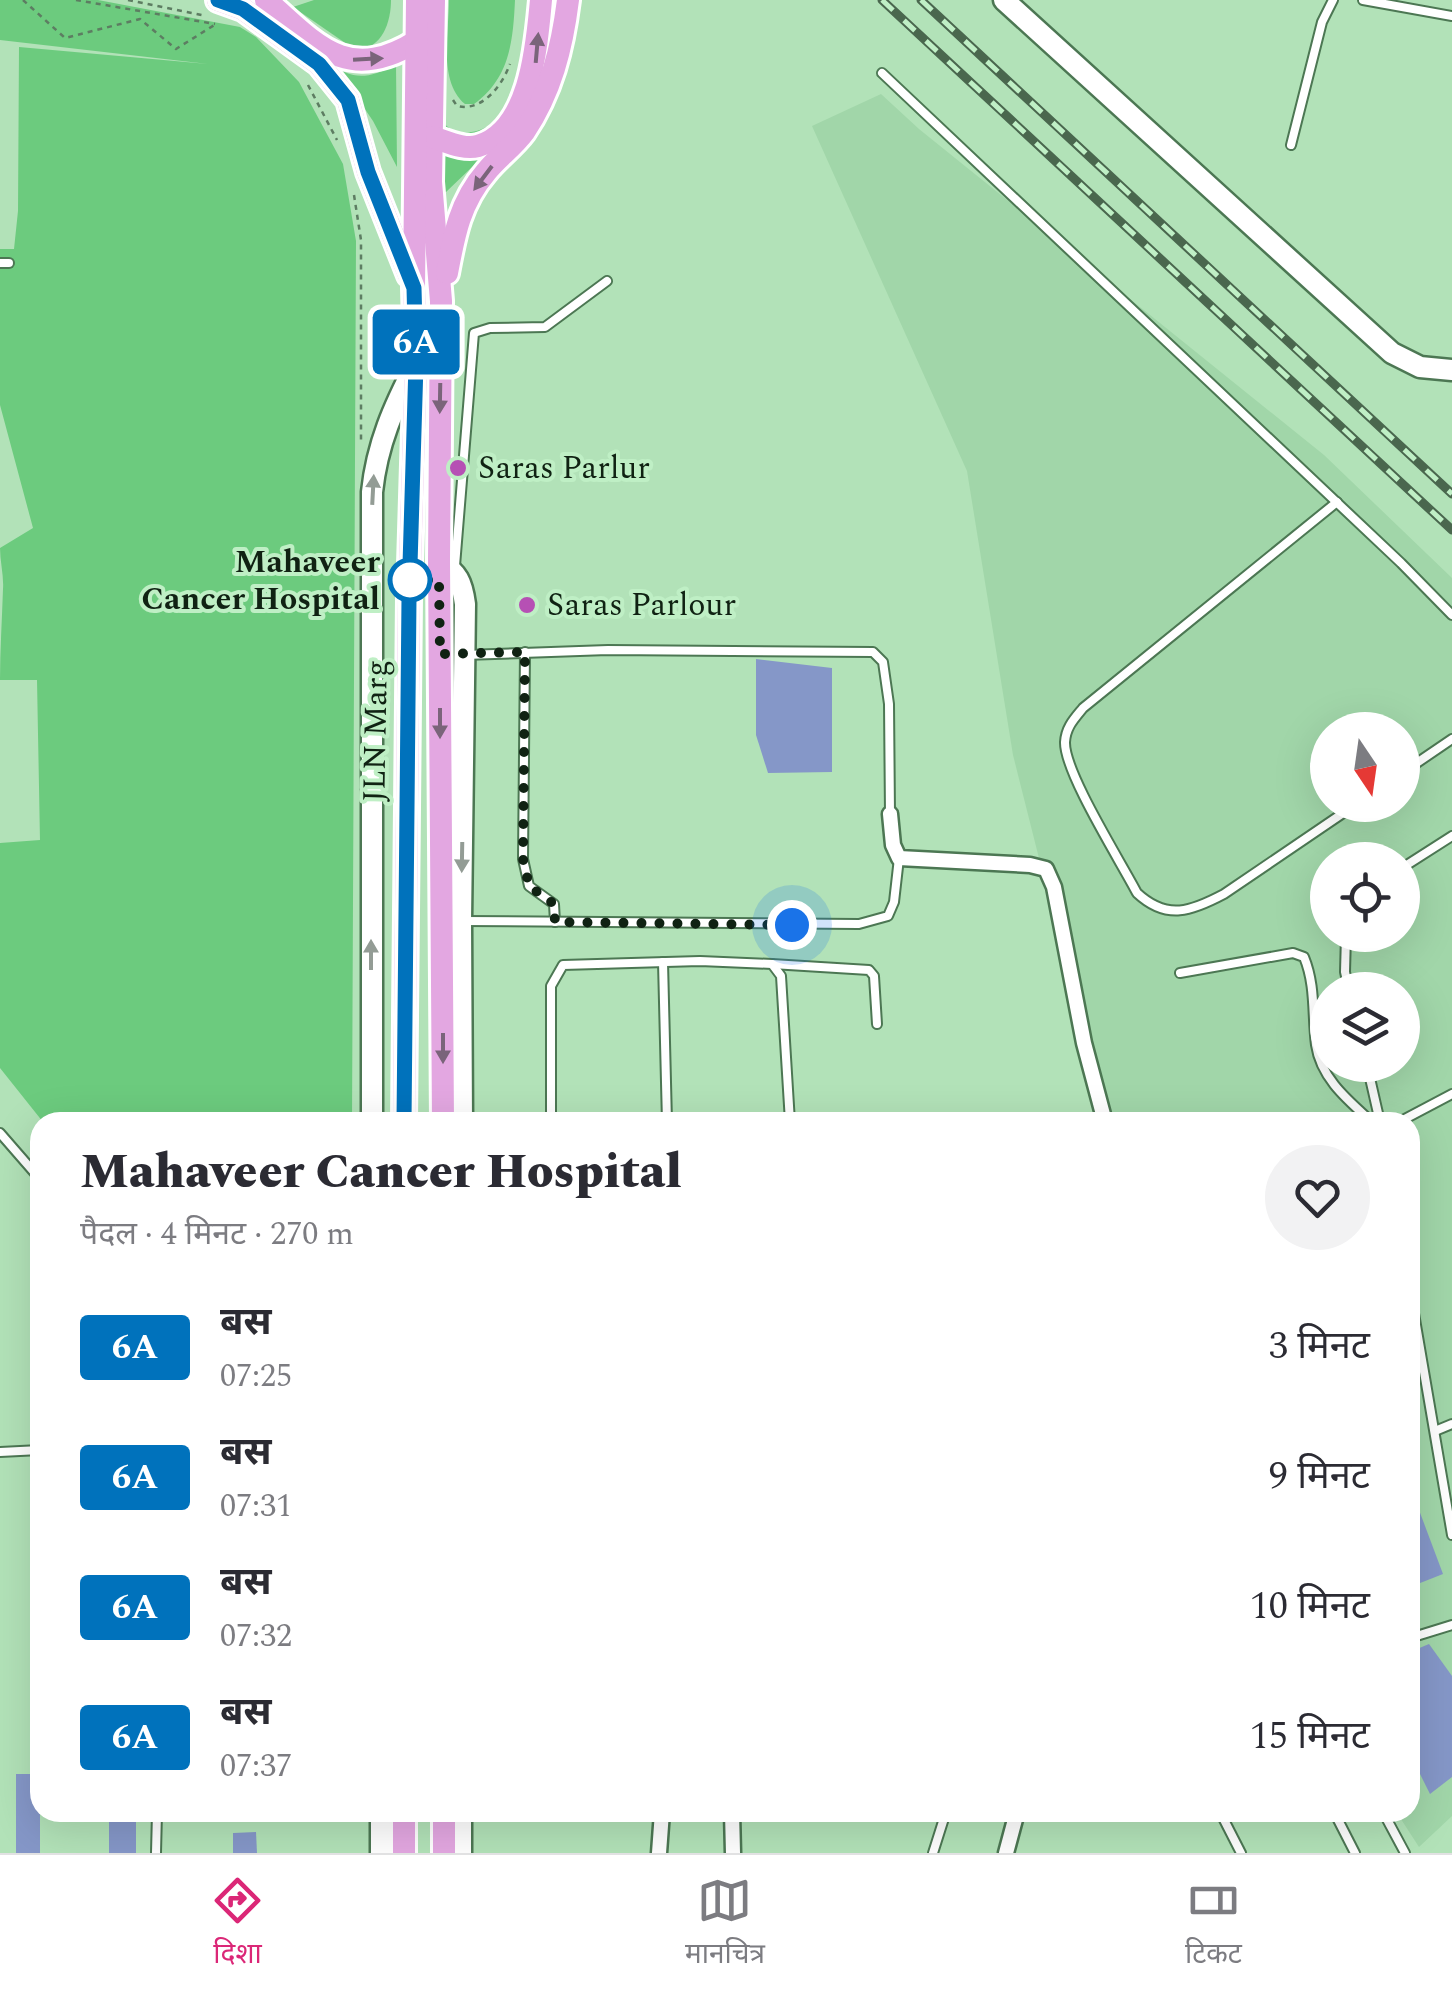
<!DOCTYPE html>
<html lang="hi">
<meta charset="utf-8">
<style>
body{margin:0;font-family:Spectral,"Noto Sans Devanagari",serif;background:#f2f2f3;color:#2b2b33;height:100vh;display:flex;flex-direction:column;font-size:38px;white-space:nowrap}
*{box-sizing:border-box;margin:0}
p{font-size:32px;color:#7c7c81}
.icon{flex:none;width:55px;height:55px;fill:none;stroke:currentColor;stroke-width:2;stroke-linecap:round;stroke-linejoin:round}
.map{position:relative;flex:1;overflow:hidden}
.sheet{position:absolute;left:30px;top:1112px;width:1390px;height:710px;display:flex;flex-direction:column;background:#fff;border-radius:30px;box-shadow:0 10px 40px #0002}
.sheet>*{flex:none}
.badge{padding:0 20px;border-radius:8px;font-size:35px;line-height:65px}
.needle{width:65px;rotate:167deg}
.controls{position:absolute;left:1310px;top:712px;display:grid;gap:20px}
.controls a{display:grid;place-items:center;width:110px;height:110px;border-radius:50%;background:#fff;box-shadow:0 10px 40px #0002;font-size:50px}
.you{position:absolute;width:50px;height:50px;margin:-25px;border:8px solid #fff;border-radius:50%;background:#1a73e8;box-shadow:0 0 0 15px #1a73e833}
.map>.badge{position:absolute;translate:-50% -50%;box-shadow:0 0 0 5px #fff}
.round{display:grid;place-items:center;flex:none;width:105px;height:105px;border-radius:52px;background:#f2f2f3}
.head{display:flex;align-items:center;justify-content:space-between;height:170px;padding:0 50px}
h1{font-size:48px;font-weight:800;line-height:75px}
ul{padding:0;list-style:none}
li{display:flex;align-items:center;gap:30px;height:130px;padding:0 50px}
li div{flex:1}
li b{display:block;font-size:38px}
li em{font-style:normal}
li .badge{min-width:110px;font-weight:700;text-align:center}
.tabs{display:flex;justify-content:space-around;align-items:center;height:140px;border-top:2px solid #e1e1e2;background:#fff;font-size:28px;color:#7c7c81}
.tabs a{display:grid;justify-items:center;gap:5px}
.tabs .selected{color:#db2777}
.map>svg:first-child{display:block}
</style>
<div class="map">
<svg width="1452" height="1853" viewBox="0 0 1452 1853">
<rect width="100%" height="100%" fill="#b2e2b8"/>
<path fill="#a1d6a9" fill-rule="evenodd" d="M881 94 919 129 1324 455 1452 578V1816L1419 1847 1397 1813 1410 1812V1122H1115L1076 1005 1013 755 967 471 812 126ZM1328 730H1402V805H1328ZM1328 860H1402V935H1328ZM1328 990H1402V1065H1328Z"/>
<g fill="#6ccb7e">
<path d="M0 0H98L240 27 256 37 299 82 343 164 356 241 352 1122H43L0 1068V843L40 840 37 680H0C0 650 2 620 3 589 4 576 0 562 0 548L33 528 0 405V249H14L18 211 19 47 208 64 0 40Z"/>
<path d="M314 0H391C391 22 382 51 354 49L293 7Z"/>
<path d="M449 0H515C513 41 510 78 474 104H465C438 81 449 33 449 0Z"/>
<path d="M300 39C337 67 350 91 396 64L397 167 373 121 348 84Z"/>
<path d="M511 108 495 145 446 192H440L441 128 443 123 453 131C478 137 493 124 511 108Z"/>
</g>
<g fill="#8597c8">
<path d="M756 659 832 668V772L768 773 756 735Z"/>
<path d="M1410 1486 1443 1574 1410 1587Z"/>
<path d="M1429 1644 1452 1676V1777L1430 1794 1410 1754V1652Z"/>
<rect x="16" y="1774" width="24" height="79"/>
<rect x="109" y="1812" width="27" height="41"/>
<path d="M256 1832 257 1853H233V1833Z"/>
</g>
<g fill="none" stroke-linecap="round" stroke-linejoin="round">
<g stroke="#4c7753" stroke-width="12">
<g id="lane">
<path d="M1363 0 1452 16"/>
<path d="M882 73 1401 563 1452 615"/>
<path d="M1291 145 1322 22 1333 0"/>
<path d="M0 263H9"/>
<path d="M1337 502 1083 708C1074 719 1066 727 1065 742 1064 772 1121 862 1137 893 1167 921 1192 911 1224 894L1355 805"/>
<path d="M455 566 474 333 490 328 545 327 607 281"/>
<path d="M525 652 523 859 529 886 554 904 555 922"/>
<path d="M464 655 608 650 873 652 883 662 889 704 890 814"/>
<path d="M1402 773 1452 739"/>
<path d="M1402 868 1452 836"/>
<path d="M461 921 859 924 888 916 894 902 899 858"/>
<path d="M1346 935 1345 972 1349 990"/>
<path d="M663 962 667 1122"/>
<path d="M772 964 869 970 874 976 877 1024"/>
<path d="M1180 973 1293 953 1304 957C1316 986 1312 1015 1316 1045 1321 1079 1349 1101 1372 1122"/>
<path d="M1367 1065 1380 1122"/>
<path d="M551 1122V986L563 965 700 961 772 964 781 976 790 1122"/>
<path d="M1399 1122 1452 1094"/>
<path d="M0 1133 40 1179"/>
<path d="M1410 1290 1452 1535"/>
<path d="M1435 1431 1452 1424"/>
<path d="M0 1452 40 1450"/>
<path d="M1410 1638 1452 1625"/>
<path d="M1220 1812 1241 1853"/>
<path d="M1334 1812 1355 1853"/>
<path d="M1383 1812 1405 1853"/>
<path d="M156 1853 157 1812"/>
<path d="M933 1853 946 1812"/>
</g>
</g>
<g stroke="#4c7753" stroke-width="19">
<g id="street">
<path d="M890 814 893 845 899 858 1030 865 1046 869 1054 887 1084 1043 1105 1122"/>
<path d="M732 1812 733 1853"/>
<path d="M659 1853 662 1812"/>
<path d="M1006 1853 1017 1812"/>
</g>
</g>
<g stroke="#4c7753" stroke-width="25">
<g id="secondary">
<path d="M1004 0 1392 353 1420 367 1452 370"/>
<path d="M439 561C458 573 462 582 465 604L461 921 462 1122"/>
<path d="M372 1122V492C377 444 394 406 416 364"/>
<path d="M381 1853V1812"/>
<path d="M461 1853V1812"/>
</g>
</g>
<g stroke="#fff" stroke-width="28">
<g id="primary">
<path d="M218 0 243 9 319 64 348 100 368 172 409 275"/>
<path d="M266 0C317 46 348 84 417 41"/>
<path d="M434 0 431 182 441 301 439 561 443 1122"/>
<path d="M432 137C446 141 463 150 478 146 531 131 537 43 541 0"/>
<path d="M447 273C454 235 460 202 486 172 497 158 513 147 524 132 551 92 562 48 568 0"/>
<path d="M404 1122 409 598 416 364 414 288 417 0"/>
<path d="M404 1812V1853"/>
<path d="M444 1853V1812"/>
</g>
</g>
<g stroke="#5d7d62" stroke-width="2.5" stroke-dasharray="5 5" stroke-linecap="butt">
<path d="M23 0 65 38 140 19 176 49 216 24"/>
<path d="M76 0 215 24"/>
<path d="M128 0 206 16"/>
<path d="M308 85 337 140"/>
<path d="M453 100 457 106C482 112 502 86 510 64"/>
<path d="M354 195 361 240V441"/>
</g>
<use href="#lane" stroke="#fff" stroke-width="8"/>
<use href="#street" stroke="#fff" stroke-width="14"/>
<use href="#secondary" stroke="#fff" stroke-width="20"/>
<use href="#primary" stroke="#e3a7e1" stroke-width="22"/>
<g stroke="#4a674e" stroke-width="9">
<g id="rail">
<path d="M882 0 1452 530"/>
<path d="M921 0 1452 494"/>
</g>
</g>
<use href="#rail" stroke="#bfefc5" stroke-width="5" stroke-dasharray="15" stroke-linecap="butt"/>
</g>
<defs><path id="oneway-solid" d="M-6-.8H1V-3.2L6.5 0L1 3.2V.8H-6Z" transform="scale(2.5)"/></defs>
<g fill="#7a647a">
<use href="#oneway-solid" transform="translate(537 48) rotate(-85)"/>
<use href="#oneway-solid" transform="translate(368 59) rotate(-3)"/>
<use href="#oneway-solid" transform="translate(483 178) rotate(127)"/>
<use href="#oneway-solid" transform="translate(440 398) rotate(91)"/>
<use href="#oneway-solid" transform="translate(440 723) rotate(90)"/>
<use href="#oneway-solid" transform="translate(443 1048) rotate(90)"/>
</g>
<g fill="#939c95">
<use href="#oneway-solid" transform="translate(373 490) rotate(-87)"/>
<use href="#oneway-solid" transform="translate(462 857) rotate(91)"/>
<use href="#oneway-solid" transform="translate(371 955) rotate(-90)"/>
</g>
<g fill="none" stroke-linecap="round" stroke-linejoin="round">
<g stroke="#fff" stroke-width="22">
<path id="line" d="M218 0 243 9 319 64 348 100 368 172 414 288 416 364 409 598 404 1122"/>
</g>
<use href="#line" stroke="#0072bc" stroke-width="15"/>
<path stroke="#102213" stroke-width="10" stroke-dasharray="0 18" d="M410 580H439L440 654 525 652 523 859 529 886 554 904 555 922 792 925"/>
</g>
<g fill="#b650b4" stroke="#bfefc5" stroke-width="4">
<circle cx="458" cy="468" r="10"/>
<circle cx="527" cy="605" r="10"/>
</g>
<circle fill="#fff" stroke="#0072bc" stroke-width="5" cx="410" cy="580" r="20"/>
<g text-anchor="middle" dominant-baseline="central" stroke-width="8" stroke-linejoin="round" paint-order="stroke">
<g font-size="32" fill="#102213" stroke="#bfefc5" text-anchor="start">
<text x="478" y="468">Saras Parlur</text>
<text x="547" y="605">Saras Parlour</text>
</g>
<g font-size="32" font-weight="bold" fill="#102213" stroke="#bfefc5" text-anchor="end">
<text x="380" y="562">Mahaveer<tspan x="380" dy="37">Cancer Hospital</tspan></text>
</g>
<g font-size="32" fill="#102213" stroke="#bfefc5">
<text transform="translate(376 731) rotate(-89)">JLN Marg</text>
</g>
</g>
</svg>
<div class="controls">
<a><svg class="needle" viewBox="-14 -14 28 28"><path d="M0-13l5 13h-10z" fill="#e53935"/><path d="M0 13l5-13h-10z" fill="#7c7c81"/></svg></a>
<a><svg class="icon" aria-label="locate" viewBox="0 0 24 24"><circle cx="12" cy="12" r="6"/><path d="M12 2v4M12 18v4M2 12h4M18 12h4"/></svg></a>
<a><svg class="icon" aria-label="layers" viewBox="0 0 24 24"><path d="M12 4l9 5-9 5-9-5zM3 14l9 5 9-5"/></svg></a>
</div>
<div class="you" style="left:792px;top:925px"></div>
<b class="badge" style="left:416px;top:342px;background:#0072bc;color:#fff">6A</b>
<section class="sheet">
<div class="head"><div><h1>Mahaveer Cancer Hospital</h1><p>पैदल · 4 मिनट · 270 m</p></div><a class="round"><svg class="icon" aria-label="heart" viewBox="0 0 24 24"><path d="M12 20l-8-8c-3-5 5-10 8-4 3-6 11-1 8 4z"/></svg></a></div>
<ul>
<li><span class="badge" style="background:#0072bc;color:#fff">6A</span><div><b>बस</b><p>07:25</p></div><em>3 मिनट</em></li>
<li><span class="badge" style="background:#0072bc;color:#fff">6A</span><div><b>बस</b><p>07:31</p></div><em>9 मिनट</em></li>
<li><span class="badge" style="background:#0072bc;color:#fff">6A</span><div><b>बस</b><p>07:32</p></div><em>10 मिनट</em></li>
<li><span class="badge" style="background:#0072bc;color:#fff">6A</span><div><b>बस</b><p>07:37</p></div><em>15 मिनट</em></li>
</ul>
</section>
</div>
<nav class="tabs">
<a class="selected"><svg class="icon" aria-label="directions" viewBox="0 0 24 24"><path d="M12 3l9 9-9 9-9-9zM9 14v-3h6M13 9l2 2-2 2"/></svg>दिशा</a>
<a><svg class="icon" aria-label="map" viewBox="0 0 24 24"><path d="M3 6l6-2 6 2 6-2v14l-6 2-6-2-6 2zM9 4v14M15 6v14"/></svg>मानचित्र</a>
<a><svg class="icon" aria-label="tickets" viewBox="0 0 24 24"><path d="M3 7h18v10H3zM15 7v10"/></svg>टिकट</a>
</nav>
